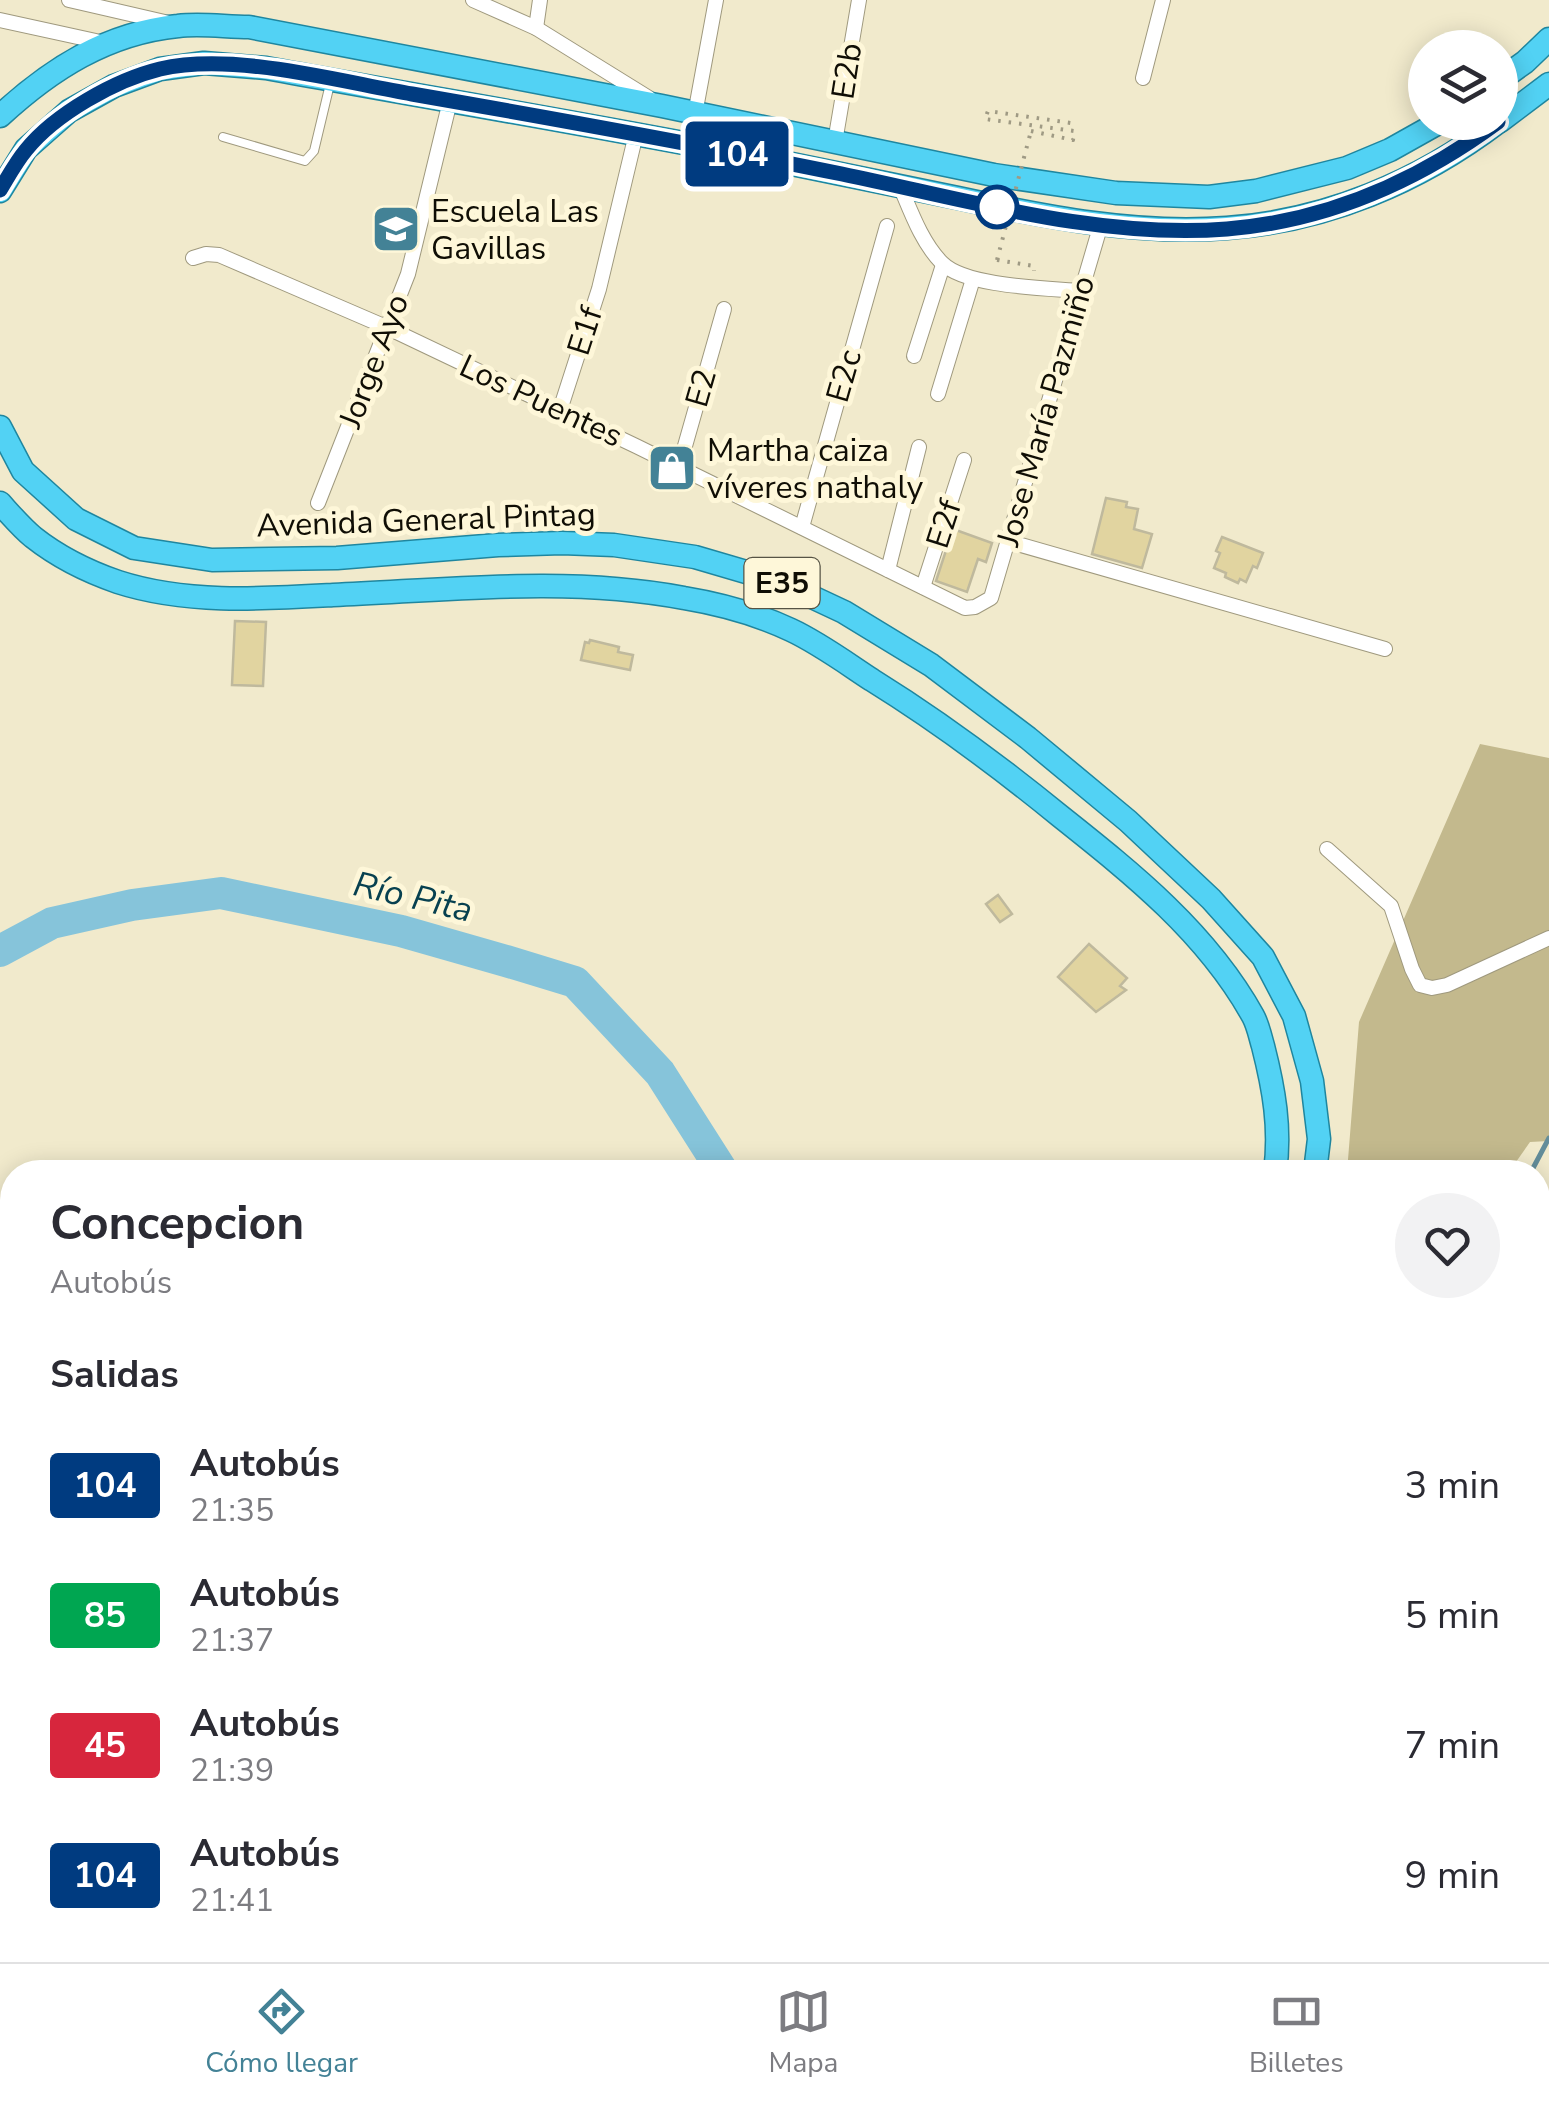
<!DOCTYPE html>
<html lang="es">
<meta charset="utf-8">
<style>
body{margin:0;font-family:"Nunito Sans",sans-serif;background:#f2f2f3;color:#2b2b33;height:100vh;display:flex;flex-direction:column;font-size:38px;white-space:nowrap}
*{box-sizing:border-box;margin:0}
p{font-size:32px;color:#7c7c81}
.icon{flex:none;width:55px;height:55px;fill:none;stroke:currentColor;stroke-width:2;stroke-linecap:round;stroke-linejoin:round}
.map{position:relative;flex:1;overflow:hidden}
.drawer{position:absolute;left:0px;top:1160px;width:1550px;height:802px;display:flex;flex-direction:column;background:#fff;border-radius:40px 40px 0 0;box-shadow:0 5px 25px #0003}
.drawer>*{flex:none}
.badge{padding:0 20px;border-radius:8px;font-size:35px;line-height:65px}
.buttons{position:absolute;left:1408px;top:30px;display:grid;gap:20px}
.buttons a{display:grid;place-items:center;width:110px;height:110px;border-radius:50%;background:#fff;box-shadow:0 5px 25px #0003;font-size:50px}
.map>.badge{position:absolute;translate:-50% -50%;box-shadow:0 0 0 5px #fff}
h2{padding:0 50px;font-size:38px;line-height:90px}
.round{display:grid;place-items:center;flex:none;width:105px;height:105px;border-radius:52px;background:#f2f2f3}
.headline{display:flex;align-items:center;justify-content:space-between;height:170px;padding:0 50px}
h1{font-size:48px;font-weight:700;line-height:75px}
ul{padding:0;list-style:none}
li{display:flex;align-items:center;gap:30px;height:130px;padding:0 50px}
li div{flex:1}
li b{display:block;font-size:38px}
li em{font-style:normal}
li .badge{min-width:110px;font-weight:700;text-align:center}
.menu{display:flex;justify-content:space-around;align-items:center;height:140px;border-top:2px solid #e1e1e2;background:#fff;font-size:28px;color:#7c7c81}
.menu a{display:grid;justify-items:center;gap:5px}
.menu .selected{color:#438296}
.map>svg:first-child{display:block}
</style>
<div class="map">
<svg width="1549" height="1962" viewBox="0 0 1549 1962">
<rect width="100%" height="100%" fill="#f1eacc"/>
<g fill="#c3b98d">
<path d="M1480 744 1549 758V1141L1530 1142 1509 1172H1347L1359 1022Z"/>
<path d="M0 1439 12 1440V1592L0 1576Z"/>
<path d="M1538 1787 1549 1798V1867L1538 1855Z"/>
<path d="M684 1950H1233L1235 1962H686Z"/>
</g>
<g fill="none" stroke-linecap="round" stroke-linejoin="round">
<path stroke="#638d9a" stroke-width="5" d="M1531 1172 1549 1138"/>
<g stroke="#86c4da" stroke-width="32">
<path d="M0 951 52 923 132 905 221 893 401 931 506 961 575 982 660 1073 723 1172"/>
<path d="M1244 1950 1246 1962"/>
</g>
</g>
<g fill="#e1d4a0" stroke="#bfb99d" stroke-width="2.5">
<path d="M1106 498 1127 502 1126 507 1138 509 1134 529 1152 534 1142 568 1092 554Z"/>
<path d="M953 529 992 543 986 562 978 559 967 592 936 581Z"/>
<path d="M1222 537 1263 553 1257 568 1253 566 1246 582 1240 579 1238 583 1225 577 1226 573 1214 568 1220 553 1216 551Z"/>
<path d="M235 621 266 622 263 686 232 685Z"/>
<path d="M590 640 619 647 618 652 633 655 630 670 581 660 585 642 589 643Z"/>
<path d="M998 895 1012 914 1000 922 986 904Z"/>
<path d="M1089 944 1127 978 1120 986 1126 990 1096 1012 1058 977Z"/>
</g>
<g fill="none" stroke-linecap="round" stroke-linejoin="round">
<g stroke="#9f997e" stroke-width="10">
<g id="service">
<path d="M223 137 305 161 314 151 330 84"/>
<path d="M1538 1871 1549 1885"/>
</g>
</g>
<g stroke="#9f997e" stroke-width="16">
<g id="minor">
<path d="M69 0 169 23"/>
<path d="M473 0 536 28 649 98"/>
<path d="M0 20 105 43"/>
<path d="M536 28 540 0"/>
<path d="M1143 78 1163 0"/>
<path d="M695 114 716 0"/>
<path d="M835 142 859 0"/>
<path d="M900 186C911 212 922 243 942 263 966 287 1046 288 1081 291"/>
<path d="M193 258 206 254 219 255 386 327 636 446 965 608 975 607 991 598 1101 224"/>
<path d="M914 356 943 265"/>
<path d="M938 394 973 279"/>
<path d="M560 410 599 289 636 134"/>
<path d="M679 467 724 309"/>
<path d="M318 503 408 274 450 101"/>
<path d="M802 527 887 226"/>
<path d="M1007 541 1385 649"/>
<path d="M888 570 919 447"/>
<path d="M923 587 964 460"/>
<path d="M1327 849 1391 906 1412 969 1420 985 1432 988 1447 985 1549 938"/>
<path d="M0 1950 32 1962"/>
<path d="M996 1950 1004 1962"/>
<path d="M47 1962 53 1950"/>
<path d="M345 1962 351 1950"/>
</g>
</g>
<g stroke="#9f997e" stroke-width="20">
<path id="tertiary" d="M1538 1572C1549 1602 1528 1652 1549 1687"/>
</g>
<g stroke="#1f869f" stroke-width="25">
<g id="trunk">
<path d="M1500 80 1525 62 1549 39"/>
<path d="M0 116C51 69 107 33 178 26 201 23 226 27 249 27L662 106 994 175 1116 193 1209 197 1256 191 1347 168 1390 150 1440 122"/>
<path d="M1500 121 1549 84"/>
<path d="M0 191 26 149 69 111 114 86 160 69 204 63 266 68C440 100 614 128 787 163 844 175 901 186 958 198 1046 217 1136 235 1227 228 1326 221 1419 182 1498 122"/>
<path d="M0 427 23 471 76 519 134 548 212 560 337 558 498 545 562 543 614 545 695 557 780 582 844 612 931 665 1028 738 1128 821 1211 899 1263 957 1294 1016 1312 1081 1319 1139 1315 1172"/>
<path d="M0 503C10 514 21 527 33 537 57 556 89 572 118 582 186 604 262 599 333 595 449 590 568 576 684 598 720 604 757 614 791 630 819 643 846 663 872 680 938 721 1000 767 1060 816 1133 874 1207 933 1253 1016 1258 1025 1260 1036 1263 1046 1274 1089 1281 1129 1275 1172"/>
<path d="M0 1289 12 1280"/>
<path d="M0 1336 12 1327"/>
</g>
</g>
<g stroke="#9f9a84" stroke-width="4" stroke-dasharray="2.5 8" stroke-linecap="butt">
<path d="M1031 131 1073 140 1074 131 985 119 988 111 1071 123"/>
<path d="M997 260 1034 266V271"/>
</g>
<use href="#service" stroke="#fff" stroke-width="8"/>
<use href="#minor" stroke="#fff" stroke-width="14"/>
<use href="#tertiary" stroke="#fff" stroke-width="18"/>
<use href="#trunk" stroke="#52d2f4" stroke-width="22"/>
<path stroke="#9f9a84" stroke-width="4" stroke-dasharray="2.5 8" stroke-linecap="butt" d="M997 260 1031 131"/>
</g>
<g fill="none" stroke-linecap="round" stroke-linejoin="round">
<g stroke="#fff" stroke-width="22">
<path id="line" d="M0 190C8 177 16 162 26 150 55 114 115 80 160 69 234 52 337 81 412 94 556 119 700 145 842 174 968 200 1098 239 1227 229 1327 221 1418 181 1498 122"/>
</g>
<use href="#line" stroke="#003b80" stroke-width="15"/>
</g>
<defs>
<g id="school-square" transform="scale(2.5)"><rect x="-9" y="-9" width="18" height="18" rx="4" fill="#438296" stroke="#fef7d9"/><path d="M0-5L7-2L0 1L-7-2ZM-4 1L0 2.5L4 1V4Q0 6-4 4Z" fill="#fff"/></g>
<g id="shop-square" transform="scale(2.5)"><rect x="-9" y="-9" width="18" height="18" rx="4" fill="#438296" stroke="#fef7d9"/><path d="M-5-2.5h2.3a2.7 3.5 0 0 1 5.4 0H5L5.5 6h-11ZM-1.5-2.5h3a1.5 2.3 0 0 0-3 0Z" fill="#fff"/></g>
</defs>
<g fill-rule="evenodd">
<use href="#school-square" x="396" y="229"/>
<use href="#shop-square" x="672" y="468"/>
</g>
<circle fill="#fff" stroke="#003b80" stroke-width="5" cx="997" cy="207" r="20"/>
<g text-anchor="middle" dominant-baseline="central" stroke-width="10" stroke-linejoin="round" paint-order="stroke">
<rect fill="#fef7d9" stroke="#575445" stroke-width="2.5" x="744.5" y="558" width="75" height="50" rx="8"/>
<g font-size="30" font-weight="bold" fill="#100e05">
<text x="782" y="583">E35</text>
</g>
<g font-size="32" fill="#100e05" stroke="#fef7d9">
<text transform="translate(847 71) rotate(-81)">E2b</text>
<text transform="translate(585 331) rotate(-72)">E1f</text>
<text transform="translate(374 361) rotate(-69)">Jorge Ayo</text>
<text transform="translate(844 376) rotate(-74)">E2c</text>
<text transform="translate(701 388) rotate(-74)">E2</text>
<text transform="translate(541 401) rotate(25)">Los Puentes</text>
<text transform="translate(1046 411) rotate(-74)">Jose María Pazmiño</text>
<text transform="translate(426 520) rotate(-2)">Avenida General Pintag</text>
<text transform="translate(944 524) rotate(-72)">E2f</text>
</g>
<g font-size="32" fill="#100e05" stroke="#fef7d9" text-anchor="start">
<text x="431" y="211">Escuela Las<tspan x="431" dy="37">Gavillas</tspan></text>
<text x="707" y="450">Martha caiza<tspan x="707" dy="37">víveres nathaly</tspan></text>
</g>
<g font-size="35" font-style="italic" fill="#084150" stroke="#fef7d9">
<text transform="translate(413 897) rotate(13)">Río Pita</text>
</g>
</g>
</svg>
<div class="buttons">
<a><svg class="icon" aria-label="layers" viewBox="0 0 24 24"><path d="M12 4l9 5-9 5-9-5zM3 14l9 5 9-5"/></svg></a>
</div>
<b class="badge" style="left:737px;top:154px;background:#003b80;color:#fff">104</b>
<section class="drawer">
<div class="headline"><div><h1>Concepcion</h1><p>Autobús</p></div><a class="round"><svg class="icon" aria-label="heart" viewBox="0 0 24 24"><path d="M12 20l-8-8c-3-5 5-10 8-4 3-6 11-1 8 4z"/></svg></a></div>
<h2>Salidas</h2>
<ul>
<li><span class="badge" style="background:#003b80;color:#fff">104</span><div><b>Autobús</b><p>21:35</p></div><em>3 min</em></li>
<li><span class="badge" style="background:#00a651;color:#fff">85</span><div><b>Autobús</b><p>21:37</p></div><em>5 min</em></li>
<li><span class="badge" style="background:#d7263d;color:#fff">45</span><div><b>Autobús</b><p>21:39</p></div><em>7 min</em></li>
<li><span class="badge" style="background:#003b80;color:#fff">104</span><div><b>Autobús</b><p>21:41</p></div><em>9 min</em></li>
</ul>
</section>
</div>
<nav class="menu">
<a class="selected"><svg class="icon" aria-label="directions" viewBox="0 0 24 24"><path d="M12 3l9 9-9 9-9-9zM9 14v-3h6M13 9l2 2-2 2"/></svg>Cómo llegar</a>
<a><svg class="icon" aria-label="map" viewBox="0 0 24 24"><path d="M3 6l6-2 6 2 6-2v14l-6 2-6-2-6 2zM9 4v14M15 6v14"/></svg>Mapa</a>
<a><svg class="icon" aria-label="tickets" viewBox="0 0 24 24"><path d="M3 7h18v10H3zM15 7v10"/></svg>Billetes</a>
</nav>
